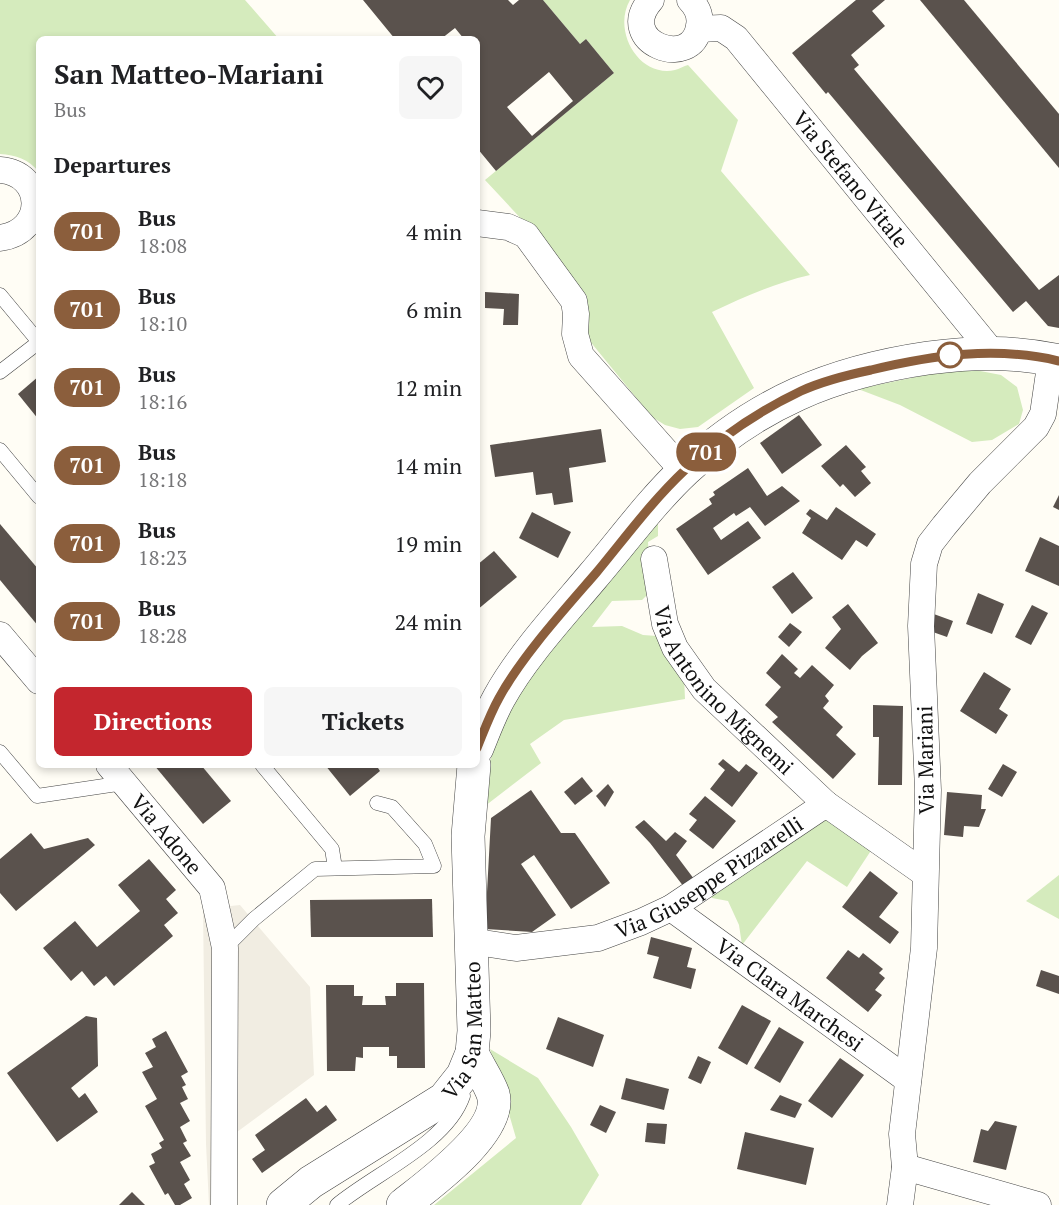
<!DOCTYPE html>
<style>
body{margin:0;font-family:"PT Serif",serif;background:#f6f6f6;color:#202124;height:100vh;display:flex;flex-direction:column;font-size:22px;white-space:nowrap}
*{box-sizing:border-box;margin:0}
p{font-size:20px;color:#757577}
.icon{flex:none;width:33px;height:33px;fill:none;stroke:currentColor;stroke-width:2;stroke-linecap:round;stroke-linejoin:round}
.map{position:relative;flex:1;overflow:hidden}
.sheet{position:absolute;left:36px;top:36px;width:444px;height:732px;display:flex;flex-direction:column;background:#fff;border-radius:9px;box-shadow:0 3px 9px #0003}
.sheet>*{flex:none}
.badge{padding:0 12px;border-radius:20px;font-size:21px;line-height:39px}
.map>.badge{position:absolute;translate:-50% -50%;box-shadow:0 0 0 3px #fff}
h2{padding:0 18px;font-size:22px;line-height:54px}
.round{display:grid;place-items:center;flex:none;width:63px;height:63px;border-radius:9px;background:#f6f6f6}
.overview{display:flex;align-items:center;justify-content:space-between;height:102px;padding:0 18px}
h1{font-size:28px;font-weight:700;line-height:45px}
.button{display:flex;gap:12px;margin-top:auto;padding:12px 18px}
.button a{flex:1;height:69px;border-radius:9px;background:#c4262e;color:#fff;font-size:24px;font-weight:700;line-height:69px;text-align:center}
.button a+a{background:#f6f6f6;color:#202124}
ul{padding:0;list-style:none}
li{display:flex;align-items:center;gap:18px;height:78px;padding:0 18px}
li div{flex:1}
li b{display:block;font-size:22px}
li em{font-style:normal}
li .badge{min-width:66px;font-weight:700;text-align:center}
.map>svg:first-child{display:block}
</style>
<div class="map">
<svg width="1059" height="1205" viewBox="0 0 1059 1205">
<rect width="100%" height="100%" fill="#fffdf5"/>
<g fill="#d5ebbd">
<path d="M0 0H245L279 39H39V172C28 159 16 155 0 154Z"/>
<path d="M543 0H630C612 31 639 78 675 70 679 69 684 66 688 65L738 120 721 171 810 275C775 283 744 297 712 312L754 388 698 427 680 429 665 425 652 417 584 334 587 296 552 252 485 180 614 73 586 39 580 44Z"/>
<path d="M975 370 1001 375 1017 387 1023 410 1019 424 992 440 972 442 900 405 858 389 935 373Z"/>
<path d="M658 520V536L648 542 651 591 642 600 612 601 592 627 622 626 643 635 657 636 684 676 685 699 564 720 530 744 541 763 485 806 486 773 502 726 520 691 562 636Z"/>
<path d="M830 818 874 846 847 887 807 861 742 945 739 925 728 901 712 898 708 893 814 821Z"/>
<path d="M1059 875V919L1026 901Z"/>
<path d="M490 1049 538 1078 571 1127 599 1175 581 1205H434L516 1138Z"/>
</g>
<path fill="#f1ede2" d="M240 905 310 987 314 1075 237 1132 235 1205H209L206 1144 203 909Z"/>
<g fill="#5a524d" fill-rule="evenodd">
<path d="M363 0H508L513 5 519 0H543L580 44 586 39 614 73 496 171 477 148V39H464L455 28 441 39H395ZM549 72 573 101 532 136 507 107Z"/>
<path d="M856 0H885L872 11 885 26 851 55 859 65 854 69 1039 290 1059 275V328L1048 326 1026 301 1013 312 828 92 826 94 792 53Z"/>
<path d="M920 0H964L1059 114V168Z"/>
<path d="M485 292 519 294 518 325H503L504 309 485 308Z"/>
<path d="M39 376V420L18 394Z"/>
<path d="M799 415 822 445 782 474 760 443Z"/>
<path d="M601 429 606 462 569 468 573 502 554 505 552 493 536 495 533 472 495 477 490 445Z"/>
<path d="M846 445 866 467 861 471 871 483 855 497 843 484 840 487 821 466Z"/>
<path d="M748 468 767 496 782 486 800 501 765 526 750 507 736 516 734 513 713 528 721 540 748 521 761 538 708 575 676 529 712 504 709 499 715 495 713 492Z"/>
<path d="M1059 495V510L1053 507Z"/>
<path d="M836 507 876 534 867 547 856 540 842 560 802 533 811 518 806 514 810 509 827 520Z"/>
<path d="M532 512 571 532 558 558 519 538Z"/>
<path d="M0 524 39 570V627L0 580Z"/>
<path d="M1040 537 1059 546V586L1025 571Z"/>
<path d="M494 551 517 577 477 610V565Z"/>
<path d="M793 572 813 598 792 614 772 587Z"/>
<path d="M978 593 1004 604 992 634 966 624Z"/>
<path d="M848 604 878 643 862 656 850 670 825 648 841 629 832 617Z"/>
<path d="M1032 605 1048 613 1031 645 1015 637Z"/>
<path d="M931 613 953 621 947 637 930 631Z"/>
<path d="M790 623 802 632 789 647 778 637Z"/>
<path d="M782 654 798 669 794 673 800 678 812 665 834 685 825 696 829 701 823 708 843 727 836 735 856 754 833 779 772 722 778 717 765 705 781 687 766 673Z"/>
<path d="M984 672 1011 689 999 709 1008 715 996 734 960 711Z"/>
<path d="M873 705 903 706 902 785H878L879 737H873Z"/>
<path d="M723 759 739 772 746 764 758 773 732 807 710 789 725 770 718 764Z"/>
<path d="M1003 764 1017 772 1002 797 988 789Z"/>
<path d="M154 765H201L231 801 203 824Z"/>
<path d="M325 765H376L380 771 350 796Z"/>
<path d="M582 777 593 791 575 805 564 792Z"/>
<path d="M608 784 614 792 605 807 596 796Z"/>
<path d="M531 790 561 833H575L610 883 571 909 534 855 521 864 556 915 532 932 485 929 491 818Z"/>
<path d="M947 792 982 795 981 809H986L979 827 964 826 963 837 944 835Z"/>
<path d="M705 796 736 821 713 849 689 830 697 820 689 814Z"/>
<path d="M644 820 666 841 675 832 687 841 676 855 694 879 684 887 650 843 635 827Z"/>
<path d="M31 833 44 849 88 838 95 845 16 911 0 893V859Z"/>
<path d="M149 859 176 890 166 899 178 913 164 925 173 936 114 986 106 976 94 986 82 971 71 981 43 948 75 921 97 947 140 911 118 885Z"/>
<path d="M870 871 898 893 879 917 899 932 890 944 842 907Z"/>
<path d="M432 899 433 937H311L310 900Z"/>
<path d="M651 937 692 948 687 967 696 969 691 989 653 978 659 957 647 954Z"/>
<path d="M848 950 859 958 863 953 883 969 879 973 885 978 875 990 882 995 868 1012 826 978Z"/>
<path d="M1041 970 1059 976V994L1036 986Z"/>
<path d="M396 983H424L425 1068H397V1056H389V1047H363V1058L356 1057 355 1071H327L326 985H354V996H363L362 1005H386L385 996H396Z"/>
<path d="M742 1005 771 1021 747 1065 718 1048Z"/>
<path d="M86 1016 97 1018 98 1066 71 1088 79 1098 85 1093 98 1112 57 1142 7 1073Z"/>
<path d="M558 1017 604 1035 593 1067 546 1049Z"/>
<path d="M779 1027 804 1042 780 1083 754 1068Z"/>
<path d="M166 1031 188 1072 181 1076 186 1085 182 1087 188 1099 180 1103 190 1121 180 1127 187 1141 183 1143 191 1156 180 1162 190 1180 184 1184 192 1198 180 1205H175L168 1193 165 1195 149 1166 155 1163 151 1154 162 1148 159 1143 164 1140 145 1106 157 1099 142 1072 153 1067 145 1053 156 1047 152 1039Z"/>
<path d="M698 1056 711 1062 701 1084 688 1078Z"/>
<path d="M840 1058 864 1075 832 1118 808 1101Z"/>
<path d="M626 1078 669 1089 664 1110 621 1099Z"/>
<path d="M780 1095 802 1104 795 1118 770 1110Z"/>
<path d="M306 1098 317 1112 326 1105 337 1120 262 1173 252 1159 265 1150 255 1135Z"/>
<path d="M600 1105 616 1112 606 1133 590 1125Z"/>
<path d="M995 1121 1017 1126 1006 1170 973 1162 981 1129 988 1131Z"/>
<path d="M647 1123 667 1124 665 1144 645 1142Z"/>
<path d="M745 1132 814 1148 806 1185 737 1169Z"/>
<path d="M132 1192 145 1205H119Z"/>
</g>
<g fill="none" stroke-linecap="round" stroke-linejoin="round">
<g stroke="#444" stroke-width="15">
<g id="service">
<path d="M0 295 39 342"/>
<path d="M0 372 39 342"/>
<path d="M0 450 39 497"/>
<path d="M0 752 37 796 124 783"/>
<path d="M262 765 332 849 335 868"/>
<path d="M225 948 254 919 315 869 434 866 425 844 392 807 377 803"/>
<path d="M337 1205C374 1174 447 1143 463 1096"/>
</g>
</g>
<g stroke="#444" stroke-width="27">
<g id="minor">
<path d="M651 0C614 42 693 72 699 26 701 16 697 7 690 0"/>
<path id="s1" d="M699 29 721 28 736 38 992 352"/>
<path d="M0 170C44 173 48 231 0 238"/>
<path d="M477 223 508 227 526 235 574 301 576 314 575 334 581 356 684 472"/>
<path id="s2" d="M654 559 665 624 675 648 704 689 826 804"/>
<path d="M0 635 39 681"/>
<path id="s3" d="M109 765 212 888 225 948 224 1205"/>
<path id="s4" d="M671 908 908 1080"/>
<path id="s5" d="M470 941 516 948 598 938 641 922 671 908 826 804 924 873"/>
<path d="M905 1167 1038 1205"/>
<path d="M900 1205 905 1167 902 1134 924 948 928 790 921 626 924 564 930 544 944 526 980 483 1036 427 1043 414 1051 359"/>
</g>
</g>
<g stroke="#444" stroke-width="34">
<g id="tertiary">
<path d="M477 748C484 731 490 714 499 698 522 656 562 613 593 576 623 541 651 502 685 470 757 403 832 372 928 358 974 352 1014 351 1059 361"/>
<path id="s6" d="M283 1205 311 1182 444 1099 463 1075 472 1053 474 1031 468 836 474 765"/>
<path d="M403 1205C428 1185 504 1131 493 1094 488 1080 478 1066 472 1053"/>
</g>
</g>
<use href="#service" stroke="#fff" stroke-width="14"/>
<use href="#minor" stroke="#fff" stroke-width="26"/>
<use href="#tertiary" stroke="#fff" stroke-width="33"/>
</g>
<g fill="none" stroke-linecap="round" stroke-linejoin="round">
<g stroke="#fff" stroke-width="14">
<path id="line" d="M477 748C484 731 490 714 499 698 522 656 564 610 596 573 625 538 652 501 685 470 719 438 759 411 801 391 823 381 847 375 871 370 933 355 996 346 1059 361"/>
</g>
<use href="#line" stroke="#8b5e3c" stroke-width="9"/>
</g>
<circle fill="#fff" stroke="#8b5e3c" stroke-width="3" cx="950" cy="355" r="12"/>
<g text-anchor="middle" dominant-baseline="central" stroke-width="6" stroke-linejoin="round" paint-order="stroke">
<g font-size="21" fill="#111" stroke="#fff">
<text stroke="none"><textPath href="#s1" startOffset="222">Via Stefano Vitale</textPath></text>
<text stroke="none"><textPath href="#s2" startOffset="154">Via Antonino Mignemi</textPath></text>
<text transform="translate(925 760) rotate(-91)">Via Mariani</text>
<text stroke="none"><textPath href="#s3" startOffset="90">Via Adone</textPath></text>
<text stroke="none"><textPath href="#s5" startOffset="256">Via Giuseppe Pizzarelli</textPath></text>
<text stroke="none"><textPath href="#s4" startOffset="147">Via Clara Marchesi</textPath></text>
<text stroke="none"><textPath href="#s6" startOffset="268">Via San Matteo</textPath></text>
</g>
</g>
</svg>
<b class="badge" style="left:706px;top:452px;background:#8b5e3c;color:#fff">701</b>
<section class="sheet">
<div class="overview"><div><h1>San Matteo-Mariani</h1><p>Bus</p></div><a class="round"><svg class="icon" aria-label="heart" viewBox="0 0 24 24"><path d="M12 20l-8-8c-3-5 5-10 8-4 3-6 11-1 8 4z"/></svg></a></div>
<h2>Departures</h2>
<ul>
<li><span class="badge" style="background:#8b5e3c;color:#fff">701</span><div><b>Bus</b><p>18:08</p></div><em>4 min</em></li>
<li><span class="badge" style="background:#8b5e3c;color:#fff">701</span><div><b>Bus</b><p>18:10</p></div><em>6 min</em></li>
<li><span class="badge" style="background:#8b5e3c;color:#fff">701</span><div><b>Bus</b><p>18:16</p></div><em>12 min</em></li>
<li><span class="badge" style="background:#8b5e3c;color:#fff">701</span><div><b>Bus</b><p>18:18</p></div><em>14 min</em></li>
<li><span class="badge" style="background:#8b5e3c;color:#fff">701</span><div><b>Bus</b><p>18:23</p></div><em>19 min</em></li>
<li><span class="badge" style="background:#8b5e3c;color:#fff">701</span><div><b>Bus</b><p>18:28</p></div><em>24 min</em></li>
</ul>
<div class="button"><a>Directions</a><a>Tickets</a></div>
</section>
</div>
